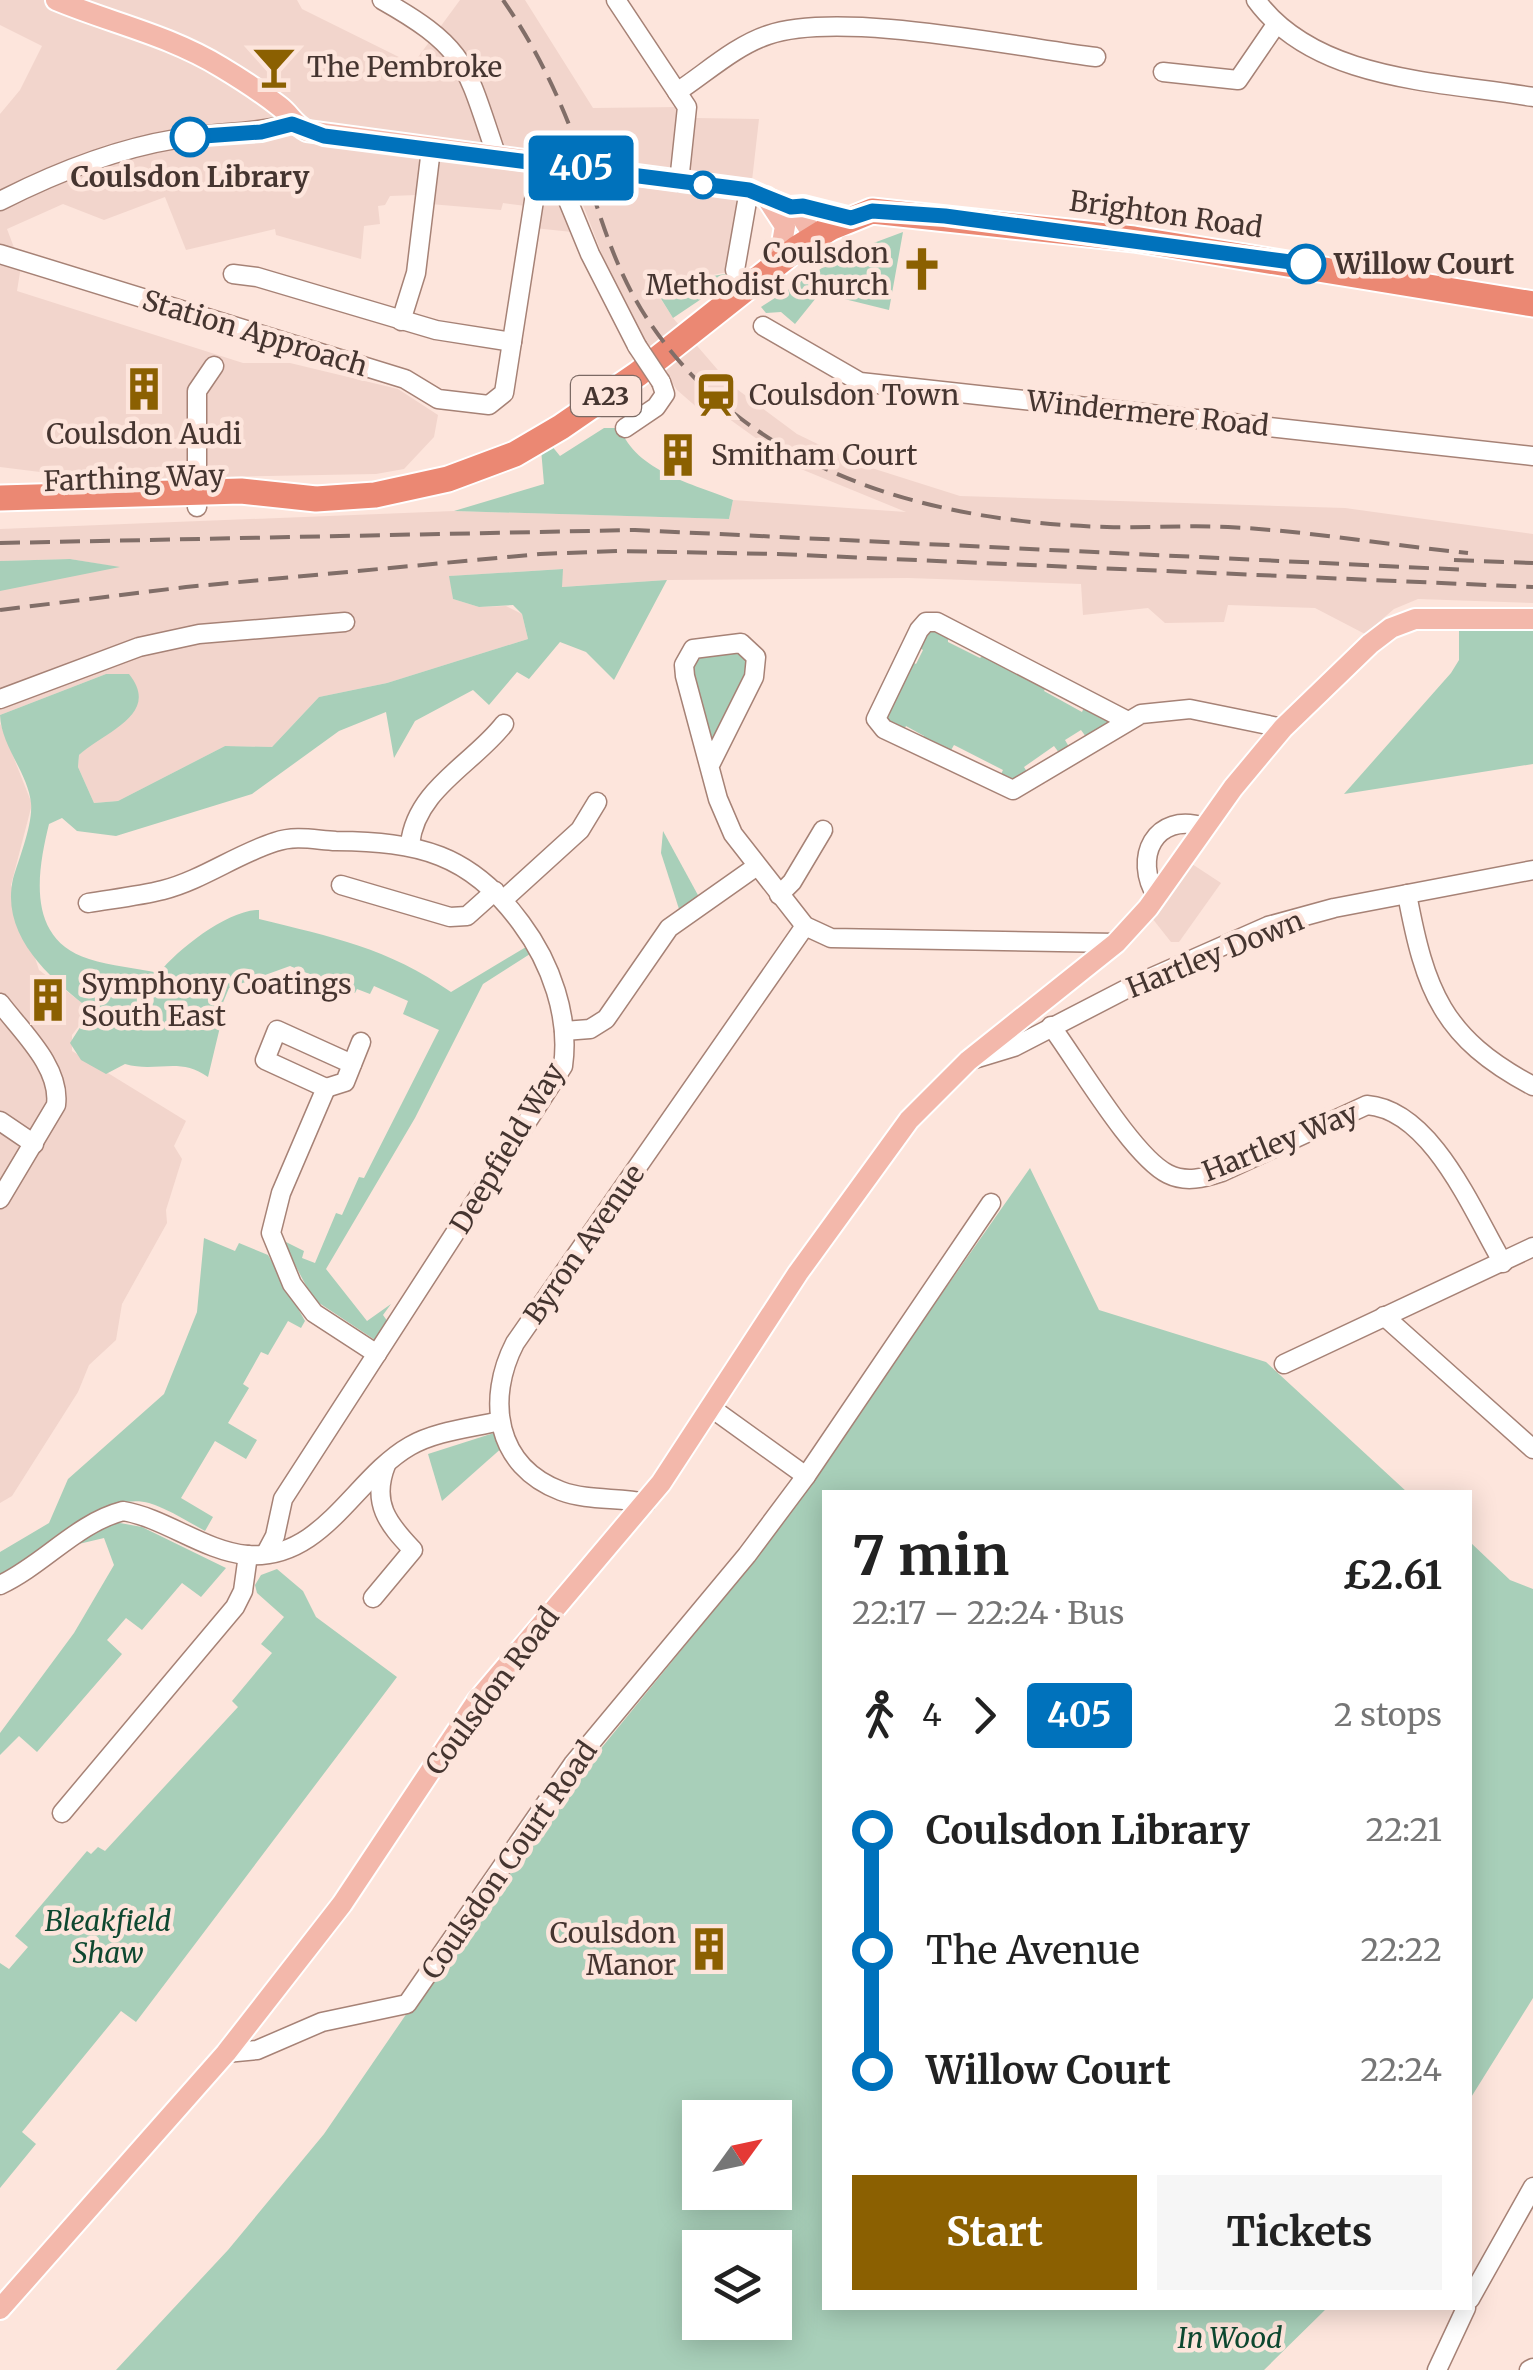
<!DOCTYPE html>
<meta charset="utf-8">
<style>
body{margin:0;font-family:Merriweather,serif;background:#f6f6f6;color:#222;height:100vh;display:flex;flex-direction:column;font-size:38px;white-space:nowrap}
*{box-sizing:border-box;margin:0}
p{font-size:32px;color:#767676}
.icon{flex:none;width:55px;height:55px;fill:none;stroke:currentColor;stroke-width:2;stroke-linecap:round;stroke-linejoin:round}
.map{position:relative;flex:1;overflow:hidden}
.drawer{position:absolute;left:822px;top:1490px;width:650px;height:820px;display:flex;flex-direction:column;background:#fff;border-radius:0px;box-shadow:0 5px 25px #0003}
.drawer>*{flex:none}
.badge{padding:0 20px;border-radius:8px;font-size:35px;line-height:65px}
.needle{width:65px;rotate:57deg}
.controls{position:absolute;left:682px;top:2100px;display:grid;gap:20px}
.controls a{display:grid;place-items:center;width:110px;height:110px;border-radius:0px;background:#fff;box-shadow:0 5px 25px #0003;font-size:50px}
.map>.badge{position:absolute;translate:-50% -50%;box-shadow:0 0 0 5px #fff}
.legs{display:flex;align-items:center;gap:15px;height:110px;padding:0 30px;font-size:32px}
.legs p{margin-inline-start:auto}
.head{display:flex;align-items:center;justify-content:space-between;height:170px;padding:0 30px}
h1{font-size:55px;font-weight:700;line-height:75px}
.primary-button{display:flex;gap:20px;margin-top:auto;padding:20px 30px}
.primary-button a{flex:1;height:115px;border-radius:0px;background:#8b6001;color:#fff;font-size:40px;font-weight:700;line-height:115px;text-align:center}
.primary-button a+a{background:#f6f6f6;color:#222}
ul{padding:0 30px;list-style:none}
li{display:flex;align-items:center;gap:35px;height:120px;font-size:38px}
li i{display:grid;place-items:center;width:15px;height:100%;margin:0 12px;background:currentColor}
li i::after{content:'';width:25px;height:25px;margin:-12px;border:8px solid;border-radius:50%;background:#fff}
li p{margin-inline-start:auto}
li:first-child i{background:linear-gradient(#0000 50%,currentColor 0)}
li:last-child i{background:linear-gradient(currentColor 50%,#0000 0)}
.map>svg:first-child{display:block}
</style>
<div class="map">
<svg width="1533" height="2370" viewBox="0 0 1533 2370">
<rect width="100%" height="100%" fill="#fde5dc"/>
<g fill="#f2d5cc">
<path d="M0 0H297L302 9 413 64 460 0H525L593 108 679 107 696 118 759 119 742 269 653 287 673 318 730 384 797 434 859 464 960 496 1345 508 1533 534V603L1418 599 1394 609 1365 634 1315 608 1228 605 1224 622 1165 623 1148 608 1083 615 1081 584 908 578 667 580 561 587 562 569 450 576 453 599 479 607 506 606 522 614 528 639 387 683 319 697 272 747 225 746 118 801 94 803 78 767 79 755 88 746 106 674 0 715V589L117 567 70 559 0 561V529L454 511 729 519 733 500 906 512 796 467 707 403 700 410 677 390 626 317 580 197 572 232 534 228 526 206 503 203 501 210 430 204 417 195 390 196 385 205 378 206 380 224 364 226 361 259 276 235 275 229 186 250 165 197 104 220 63 204 7 229 21 266 17 291 243 363H290L398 389 438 415 434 437 404 469 376 474 96 479 0 467V114L20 90 42 46 0 25Z"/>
<path d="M0 723 32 804 11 885 39 970 91 1010 72 1035V1051L186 1121 174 1146 182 1159 166 1210 167 1223 122 1304 116 1340 89 1365 78 1392 12 1496 0 1503Z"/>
<path d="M1192 864 1221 883 1179 942H1171L1152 918Z"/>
</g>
<g fill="#a8cfb9" fill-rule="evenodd">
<path d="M903 232 889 310 820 293 795 324 781 312 766 313 761 307 844 254Z"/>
<path d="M731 273 728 281 673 318 653 286Z"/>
<path d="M604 428H620C636 471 693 484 733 500L729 519 454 511 544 484 541 449 551 445 560 456Z"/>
<path d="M70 559 120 567 0 591V561Z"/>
<path d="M563 569 562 587 667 580 614 680 586 652 560 642 529 679 517 672 489 705 473 690 415 721 394 758 386 712 339 731 252 794 116 836 77 831 62 818 49 824C37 873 26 939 89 959 111 966 136 968 159 973 178 949 228 910 259 910V919C332 937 388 948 451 992L526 947 530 954 483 984 415 1118 326 1269 367 1321 391 1304 383 1315 388 1322 375 1340 313 1299 282 1240 304 1251 302 1258 315 1263 336 1213 342 1215 359 1177 364 1178 439 1030 403 1014 408 1001 374 986 370 994 357 989 355 993 290 966 229 988 215 1022 220 1027 208 1077C179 1056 157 1073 125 1064L106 1074 81 1060 70 1043 91 1010C52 980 0 937 13 879 19 858 33 825 31 803 28 773 1 746 0 715L106 674H129C162 715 103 732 79 755L78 767 94 803 118 801 225 746 272 747 319 697 387 683 528 639 522 614 513 605 479 607 453 599 449 576Z"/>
<path d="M948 628V642L980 658 989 650 1049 681 1044 691 1082 712 1087 701 1126 720 1089 741 1081 730 1065 740 1072 752 1063 758 1054 746 1024 767 1032 780 996 784 1003 770 954 745 946 759 919 746 924 736 906 726 900 736 877 713 882 703 892 707 908 674 899 669 904 658 916 664 923 650 912 643 919 630Z"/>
<path d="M1459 628 1533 630V764L1344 794 1451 673 1459 660Z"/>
<path d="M739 648 751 664 712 743 690 661 693 655Z"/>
<path d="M663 831 699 897 679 909 661 853Z"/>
<path d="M1030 1168 1099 1310 1266 1362 1407 1492H825V2308H1327L1264 2370H116L228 2250 324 2134 523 1844 754 1561ZM700 2118H775V2192H700ZM700 2248H775V2322H700Z"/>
<path d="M204 1238 235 1251 239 1243 268 1255 305 1321 301 1328 288 1321 268 1355 261 1352 243 1384 249 1388 228 1423 257 1440 246 1459 215 1441 181 1498 213 1517 205 1531C187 1521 168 1509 149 1503 102 1490 38 1553 0 1578V1552L49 1523 68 1479 164 1394 197 1312Z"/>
<path d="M497 1432 504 1446 442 1501 428 1454Z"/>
<path d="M109 1521 142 1527 226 1568 201 1597 182 1583 142 1630 126 1618 107 1640 122 1654 37 1752 19 1736 0 1755V1733L74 1633 114 1565 104 1538 66 1547Z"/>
<path d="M1470 1542 1510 1580 1533 1589V1998L1470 2099Z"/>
<path d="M277 1569 303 1591 316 1617 397 1677 136 2022 121 2011 22 2132 36 2144 0 2188V1963L9 1969 28 1947 15 1936 87 1851 91 1854 98 1847 105 1851 238 1707 232 1701 272 1653 261 1644 284 1617 257 1593 255 1585 261 1575Z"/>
</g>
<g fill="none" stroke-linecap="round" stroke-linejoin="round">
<g stroke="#a68276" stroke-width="21">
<g id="minor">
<path d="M382 0C469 49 466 67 497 157"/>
<path d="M616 0 687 107 679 182"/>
<path d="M1256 0C1316 82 1441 81 1533 97"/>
<path d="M1163 72 1238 80 1275 26"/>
<path d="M677 92C706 73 735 46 768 35 840 10 1016 47 1096 57"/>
<path d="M553 164 590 254 637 346"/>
<path d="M0 201C55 173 115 149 176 139 215 132 253 134 292 124"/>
<path d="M0 254 405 379 438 399 489 405 504 393 540 162"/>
<path d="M735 270 749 190"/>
<path d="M233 274 257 277 436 330 512 342"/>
<path d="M401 321 416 273 431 149"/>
<path d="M763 326 860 382 1533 456"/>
<path d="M625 428 656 407 665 394 661 382"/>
<path d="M197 507V391L214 366"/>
<path d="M0 699 139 647 199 634 345 622"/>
<path d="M1126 720 937 622H926L919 630 876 719 884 729 1013 790 1141 714 1190 709 1283 728"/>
<path d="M711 763 754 677 756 657 741 643 693 649 684 665 685 676 718 799 733 834 805 926 831 938 1116 943"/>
<path d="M410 844C416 789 473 764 504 724"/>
<path d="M341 885 450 917 467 916 495 891"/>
<path d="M1407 894C1425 990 1442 1038 1533 1086"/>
<path d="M779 895 792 882 823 830"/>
<path d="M1157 897C1132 858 1155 811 1204 827"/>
<path d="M503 900 580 830 597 802"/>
<path d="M88 903C112 899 139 896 163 890 202 880 237 854 275 842 296 835 315 840 336 841 418 842 470 853 521 923 551 963 570 1017 563 1066L283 1499 275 1536 266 1553"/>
<path d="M0 1003C21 1031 61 1067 56 1105L0 1199"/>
<path d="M1051 1026C1077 1061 1133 1157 1168 1174 1186 1183 1204 1178 1222 1172L1367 1105C1432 1110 1473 1212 1503 1263"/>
<path d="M564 1031 590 1029 606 1019 669 928 757 866"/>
<path d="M968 1061 1014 1047 1132 986 1268 926 1334 908 1533 870"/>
<path d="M352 1064 277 1030 265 1060 326 1088 281 1193 271 1233 292 1284 314 1313 377 1354"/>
<path d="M326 1088 345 1082 361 1042"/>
<path d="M0 1121 34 1144"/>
<path d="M1384 1316 1533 1449"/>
<path d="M1284 1364 1533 1247"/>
<path d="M710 1407 806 1476"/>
<path d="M646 1503C618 1497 588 1501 561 1491 495 1466 486 1399 515 1343L805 926"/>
<path d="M0 1585C43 1565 77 1523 123 1511 165 1518 204 1551 247 1555 323 1561 354 1478 410 1446 436 1431 471 1428 500 1421"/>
<path d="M373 1598 413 1550C388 1524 371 1503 386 1465"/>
<path d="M62 1813 235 1607 243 1591 248 1555"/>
<path d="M226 2053 257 2050 322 2022 407 2004 573 1764 747 1555 806 1476 991 1203"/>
<path d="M1470 2299 1533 2187"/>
<path d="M1437 2370 1466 2308"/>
<path d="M1529 2370 1533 2368"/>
</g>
</g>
<g stroke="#fff" stroke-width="24">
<g id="major">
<path d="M56 0C111 23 169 35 221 67 241 79 261 92 279 106 291 115 293 124 307 131L749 190 799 213 823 250"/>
<path d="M766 197 785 226 779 261"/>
<path d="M791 207 803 206 851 218"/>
<path d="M0 2309 226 2053 342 1904 477 1701 661 1483 798 1273 909 1120 968 1061 1116 943 1148 908 1233 788 1283 728 1370 644 1391 628 1415 619H1533"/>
</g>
</g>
<g stroke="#fff" stroke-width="29">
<path id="highway" d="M0 498 241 491 316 499 375 495 448 479 515 454 561 427 638 374 796 249 830 228 872 211 1134 239 1533 304"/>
</g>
<use href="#minor" stroke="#fff" stroke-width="18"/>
<use href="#major" stroke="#f3b8ab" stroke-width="20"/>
<use href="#highway" stroke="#eb8873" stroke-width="25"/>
<g stroke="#816e68" stroke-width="4" stroke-dasharray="20 10" stroke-linecap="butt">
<path d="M503 0C535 46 559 96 578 148 597 204 610 258 641 309 741 471 927 522 1107 527 1147 528 1187 525 1228 527 1309 531 1388 545 1468 553"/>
<path d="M0 543 635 530 1468 570"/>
<path d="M1454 560 1533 563"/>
<path d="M0 610 186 587 540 554 617 551 777 554 1533 587"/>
</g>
<g stroke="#a68276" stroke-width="21" stroke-linecap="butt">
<path id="minor-bridge" d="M637 346 661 382"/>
</g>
<use href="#minor-bridge" stroke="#fff" stroke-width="18"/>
</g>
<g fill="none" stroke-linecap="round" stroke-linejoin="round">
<g stroke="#fff" stroke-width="22">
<path id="line-1" d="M190 137 261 132 292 124 324 136 749 190 791 207 803 206 851 218 872 211 945 216 1306 264"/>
</g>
<use href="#line-1" stroke="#0072bc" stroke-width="15"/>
</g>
<defs>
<g id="bar-bare" transform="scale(3.45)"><path d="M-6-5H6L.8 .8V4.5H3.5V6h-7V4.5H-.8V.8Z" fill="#8b6001" stroke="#fde5dc" stroke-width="2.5" paint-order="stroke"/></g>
<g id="church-bare" transform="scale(3.45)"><path d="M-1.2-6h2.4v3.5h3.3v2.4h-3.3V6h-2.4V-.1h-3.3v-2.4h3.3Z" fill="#8b6001" stroke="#fde5dc" stroke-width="2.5" paint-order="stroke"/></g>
<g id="building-bare" transform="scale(3.45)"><path d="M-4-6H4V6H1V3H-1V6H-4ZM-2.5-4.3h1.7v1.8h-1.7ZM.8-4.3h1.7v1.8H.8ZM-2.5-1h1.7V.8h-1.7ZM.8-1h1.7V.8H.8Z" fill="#8b6001" stroke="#fde5dc" stroke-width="2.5" paint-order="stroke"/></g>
<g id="station-bare" transform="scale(3.45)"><path d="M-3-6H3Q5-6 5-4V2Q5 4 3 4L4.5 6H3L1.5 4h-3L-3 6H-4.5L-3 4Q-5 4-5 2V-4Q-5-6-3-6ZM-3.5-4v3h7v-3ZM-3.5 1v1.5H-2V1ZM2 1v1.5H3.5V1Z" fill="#8b6001" stroke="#fde5dc" stroke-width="2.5" paint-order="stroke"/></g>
</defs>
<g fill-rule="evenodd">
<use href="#bar-bare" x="274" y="67"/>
<use href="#church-bare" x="922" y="269"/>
<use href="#building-bare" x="144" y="389"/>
<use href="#station-bare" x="716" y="395"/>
<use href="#building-bare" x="678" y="455"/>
<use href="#building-bare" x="48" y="1000"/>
<use href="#building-bare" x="709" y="1949"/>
</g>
<g fill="#fff" stroke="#0072bc" stroke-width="5">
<circle cx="190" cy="137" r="18"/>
<circle cx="703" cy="185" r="12"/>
<circle cx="1306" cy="264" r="18"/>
</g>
<g text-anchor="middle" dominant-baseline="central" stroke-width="9" stroke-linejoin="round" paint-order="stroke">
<rect fill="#fde5dc" stroke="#7c6a64" stroke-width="2.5" x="571" y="376" width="70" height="40" rx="8"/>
<g font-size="25" font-weight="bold" fill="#453530">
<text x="606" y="396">A23</text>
</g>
<g font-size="28" fill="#453530" stroke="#fde5dc" text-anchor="start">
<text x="307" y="67">The Pembroke</text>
<text x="889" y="253" text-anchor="end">Coulsdon<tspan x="889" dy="32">Methodist Church</tspan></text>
<text x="749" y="395">Coulsdon Town</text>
<text x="144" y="434" text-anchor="middle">Coulsdon Audi</text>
<text x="711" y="455">Smitham Court</text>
<text x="81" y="984">Symphony Coatings<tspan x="81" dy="32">South East</tspan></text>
<text x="676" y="1933" text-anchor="end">Coulsdon<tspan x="676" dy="32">Manor</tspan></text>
</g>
<g font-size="28" font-weight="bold" fill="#453530" stroke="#fde5dc">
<text x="190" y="177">Coulsdon Library</text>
<text x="1334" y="264" text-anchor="start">Willow Court</text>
</g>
<g font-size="28" fill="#453530" stroke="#fde5dc">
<text transform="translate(1166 214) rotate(8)">Brighton Road</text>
<text transform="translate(255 333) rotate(17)">Station Approach</text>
<text transform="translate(1148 413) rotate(6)">Windermere Road</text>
<text transform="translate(134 478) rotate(-2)">Farthing Way</text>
<text transform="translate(1215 954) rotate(-22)">Hartley Down</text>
<text transform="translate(1280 1142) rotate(-22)">Hartley Way</text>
<text transform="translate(507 1148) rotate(-59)">Deepfield Way</text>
<text transform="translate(584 1244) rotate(-55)">Byron Avenue</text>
<text transform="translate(492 1691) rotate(-53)">Coulsdon Road</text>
<text transform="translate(509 1860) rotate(-55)">Coulsdon Court Road</text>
</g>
<g font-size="28" font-style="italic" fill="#0e4830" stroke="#fde5dc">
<text x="108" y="1921">Bleakfield<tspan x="108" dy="32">Shaw</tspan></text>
<text x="1230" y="2338">In Wood</text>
</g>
</g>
</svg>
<div class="controls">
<a><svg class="needle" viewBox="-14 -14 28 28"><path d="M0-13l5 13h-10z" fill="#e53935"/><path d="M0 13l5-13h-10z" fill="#767676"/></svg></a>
<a><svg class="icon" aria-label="layers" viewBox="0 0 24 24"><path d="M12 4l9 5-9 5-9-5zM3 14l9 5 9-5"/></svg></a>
</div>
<b class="badge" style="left:581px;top:168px;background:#0072bc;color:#fff">405</b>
<section class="drawer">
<div class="head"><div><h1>7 min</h1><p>22:17 – 22:24 · Bus</p></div><b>£2.61</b></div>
<div class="legs"><svg class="icon" aria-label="walk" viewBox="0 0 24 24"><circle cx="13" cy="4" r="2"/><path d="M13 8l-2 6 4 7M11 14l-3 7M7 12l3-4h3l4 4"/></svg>4<svg class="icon" aria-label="forward" viewBox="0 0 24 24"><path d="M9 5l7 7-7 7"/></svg><b class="badge" style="background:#0072bc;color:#fff">405</b><p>2 stops</p></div>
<ul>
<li><i style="color:#0072bc"></i><b>Coulsdon Library</b><p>22:21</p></li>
<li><i style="color:#0072bc"></i><span>The Avenue</span><p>22:22</p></li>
<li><i style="color:#0072bc"></i><b>Willow Court</b><p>22:24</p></li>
</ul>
<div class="primary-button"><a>Start</a><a>Tickets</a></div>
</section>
</div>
